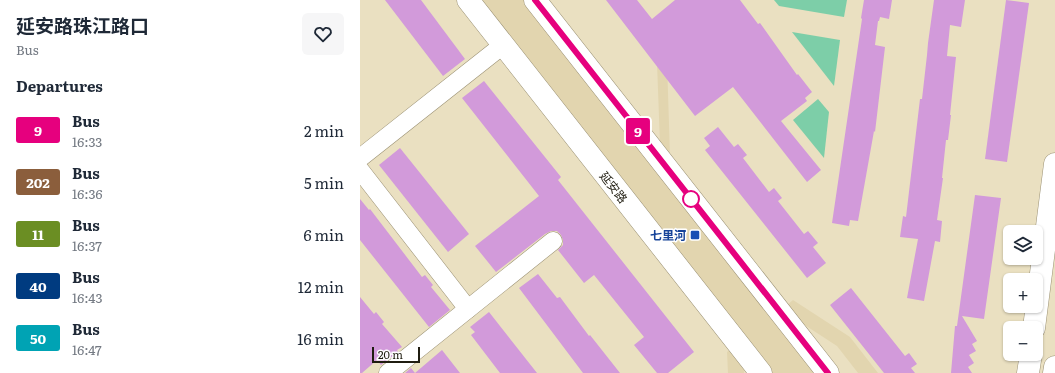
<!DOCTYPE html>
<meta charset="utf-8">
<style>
body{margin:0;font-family:Literata,"Noto Sans SC",serif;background:#f6f6f7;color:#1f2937;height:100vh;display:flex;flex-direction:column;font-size:15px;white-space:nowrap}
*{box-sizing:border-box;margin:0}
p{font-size:13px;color:#747a83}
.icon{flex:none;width:22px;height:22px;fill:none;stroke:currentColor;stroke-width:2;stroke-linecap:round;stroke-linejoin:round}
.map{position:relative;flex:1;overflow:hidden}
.drawer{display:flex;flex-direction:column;background:#fff;width:360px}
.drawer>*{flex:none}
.badge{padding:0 8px;border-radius:3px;font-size:14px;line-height:26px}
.tools{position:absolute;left:643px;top:225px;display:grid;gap:8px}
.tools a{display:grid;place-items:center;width:40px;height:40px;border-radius:6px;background:#fff;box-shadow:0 1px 3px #0004;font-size:20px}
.scale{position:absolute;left:12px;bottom:10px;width:48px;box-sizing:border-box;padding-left:4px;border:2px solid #1f1c10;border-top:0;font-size:11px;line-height:14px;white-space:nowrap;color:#1f1c10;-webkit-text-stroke:3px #fff;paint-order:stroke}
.map>.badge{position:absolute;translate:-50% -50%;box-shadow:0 0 0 2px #fff}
h2{padding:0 16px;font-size:15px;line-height:36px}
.round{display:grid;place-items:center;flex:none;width:42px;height:42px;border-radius:6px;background:#f6f6f7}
.overview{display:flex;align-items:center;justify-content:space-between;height:68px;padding:0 16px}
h1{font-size:19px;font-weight:700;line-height:30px}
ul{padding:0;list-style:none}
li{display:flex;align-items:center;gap:12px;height:52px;padding:0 16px}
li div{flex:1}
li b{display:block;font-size:15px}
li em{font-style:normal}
li .badge{min-width:44px;font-weight:700;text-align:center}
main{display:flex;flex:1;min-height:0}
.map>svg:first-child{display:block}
</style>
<main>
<section class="drawer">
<div class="overview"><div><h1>延安路珠江路口</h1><p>Bus</p></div><a class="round"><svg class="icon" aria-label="heart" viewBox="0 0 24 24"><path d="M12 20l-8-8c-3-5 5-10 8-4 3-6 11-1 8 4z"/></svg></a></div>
<h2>Departures</h2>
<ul>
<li><span class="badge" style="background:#e6007e;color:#fff">9</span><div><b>Bus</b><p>16:33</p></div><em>2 min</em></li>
<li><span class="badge" style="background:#8b5e3c;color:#fff">202</span><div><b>Bus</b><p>16:36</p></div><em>5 min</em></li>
<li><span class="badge" style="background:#6b8e23;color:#fff">11</span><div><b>Bus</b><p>16:37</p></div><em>6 min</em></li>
<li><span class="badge" style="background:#003b80;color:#fff">40</span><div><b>Bus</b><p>16:43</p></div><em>12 min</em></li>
<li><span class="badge" style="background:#00a3b4;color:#fff">50</span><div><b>Bus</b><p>16:47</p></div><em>16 min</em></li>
</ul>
</section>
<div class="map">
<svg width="695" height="373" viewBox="0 0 695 373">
<rect width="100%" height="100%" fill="#eae0c1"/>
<path fill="#e2d5af" d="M112 0H172L300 144 297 63 307 60 310 157 419 312 433 300 490 337 518 373H498L477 346 437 320 467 373H406L384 363V373H368L367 352 380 342Z"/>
<g fill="#7dcea8">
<path d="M414 0H487L484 17 419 6Z"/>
<path d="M432 32 480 40 474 86Z"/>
<path d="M458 99 469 112 464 158 433 120Z"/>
</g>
<g fill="#d29ada">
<path d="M25 0H61L105 59 83 76Z"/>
<path d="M246 0H277L292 19 315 0H380L398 24 400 23 437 75 438 74 452 92 445 98 447 101 421 121 461 170 447 182 373 87 335 116Z"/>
<path d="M504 0H532L529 19 520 17 519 21H518L515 45 525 47 515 132 514 131 498 221 490 220 489 226 472 223 502 19 501 18Z"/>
<path d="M574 0H605L601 27 590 25 587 56 596 57 590 115H591L588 140H586L582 178H583L577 220 582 221 580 242 575 241 564 301 547 298 558 239 540 237 543 216 546 217 560 99H562L567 55 568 43Z"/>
<path d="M646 0 669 3 647 162 625 159Z"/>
<path d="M124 81 201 177 198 180 334 352 308 373H297L274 345 284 337 234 275 224 283 198 250 203 245V240L201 235 197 231H191L185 234 136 272 115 246 179 196 102 98Z"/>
<path d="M358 127 374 147 378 144 387 155 383 158 409 192 414 188 422 198 418 201 444 234 448 231 458 243 453 247 466 263 447 278 345 150 350 146 344 138Z"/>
<path d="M40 148 109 234 88 252 19 165Z"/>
<path d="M615 195 641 198 624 319 602 316 617 341 612 344 616 351 609 355 614 363 608 367 612 373H591L595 326H597Z"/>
<path d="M0 199 9 210 10 209 62 277 65 275 73 285 71 287 90 310 69 327 0 240Z"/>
<path d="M178 274 197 298 200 297 229 336 230 335 260 373H223L159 288Z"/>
<path d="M491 288 545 356 549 353 557 364 551 368 555 373H524L470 305Z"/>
<path d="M0 297 14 314 16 312 24 322 22 324 42 347 37 350 38 352 21 365 17 360 2 373H0Z"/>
<path d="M129 312 177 373H140L111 335 115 332 110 327Z"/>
<path d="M82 350 100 373H45L51 368 55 373Z"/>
</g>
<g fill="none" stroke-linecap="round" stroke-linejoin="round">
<g stroke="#9a9073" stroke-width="19">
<g id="minor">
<path d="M0 158 143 45"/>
<path d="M0 170 108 309"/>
<path d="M28 373 193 241"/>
</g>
</g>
<g stroke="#9a9073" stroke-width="23">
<g id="primary">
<path d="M108 0 401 373"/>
<path d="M175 0 468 373"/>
<path d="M674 328 695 164"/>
<path d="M668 373 671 354"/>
<path d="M694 373 695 367"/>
</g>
</g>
<use href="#minor" stroke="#fff" stroke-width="18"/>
<use href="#primary" stroke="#fff" stroke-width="22"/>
</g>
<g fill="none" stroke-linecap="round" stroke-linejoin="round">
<g stroke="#fff" stroke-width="9">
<path id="line" d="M175 0 468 373"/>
</g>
<use href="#line" stroke="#e6007e" stroke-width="6"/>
</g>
<circle fill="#fff" stroke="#e6007e" stroke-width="2" cx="331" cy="199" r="8"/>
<rect fill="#1a4fb4" stroke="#fff" stroke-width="1.5" x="330" y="230" width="10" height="10" rx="2"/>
<g text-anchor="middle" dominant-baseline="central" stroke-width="3" stroke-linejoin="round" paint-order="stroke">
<g font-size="12" fill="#1f1c10" stroke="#fff">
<text transform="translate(254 187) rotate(52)">延安路</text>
</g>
<g font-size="12" font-weight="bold" fill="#164399" stroke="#fff" text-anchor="end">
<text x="326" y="235">七里河</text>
</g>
</g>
</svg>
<div class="tools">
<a><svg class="icon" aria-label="layers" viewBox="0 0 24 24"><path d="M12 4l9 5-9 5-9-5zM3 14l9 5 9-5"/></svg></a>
<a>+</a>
<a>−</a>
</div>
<div class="scale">20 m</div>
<b class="badge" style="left:278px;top:131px;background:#e6007e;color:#fff">9</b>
</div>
</main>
